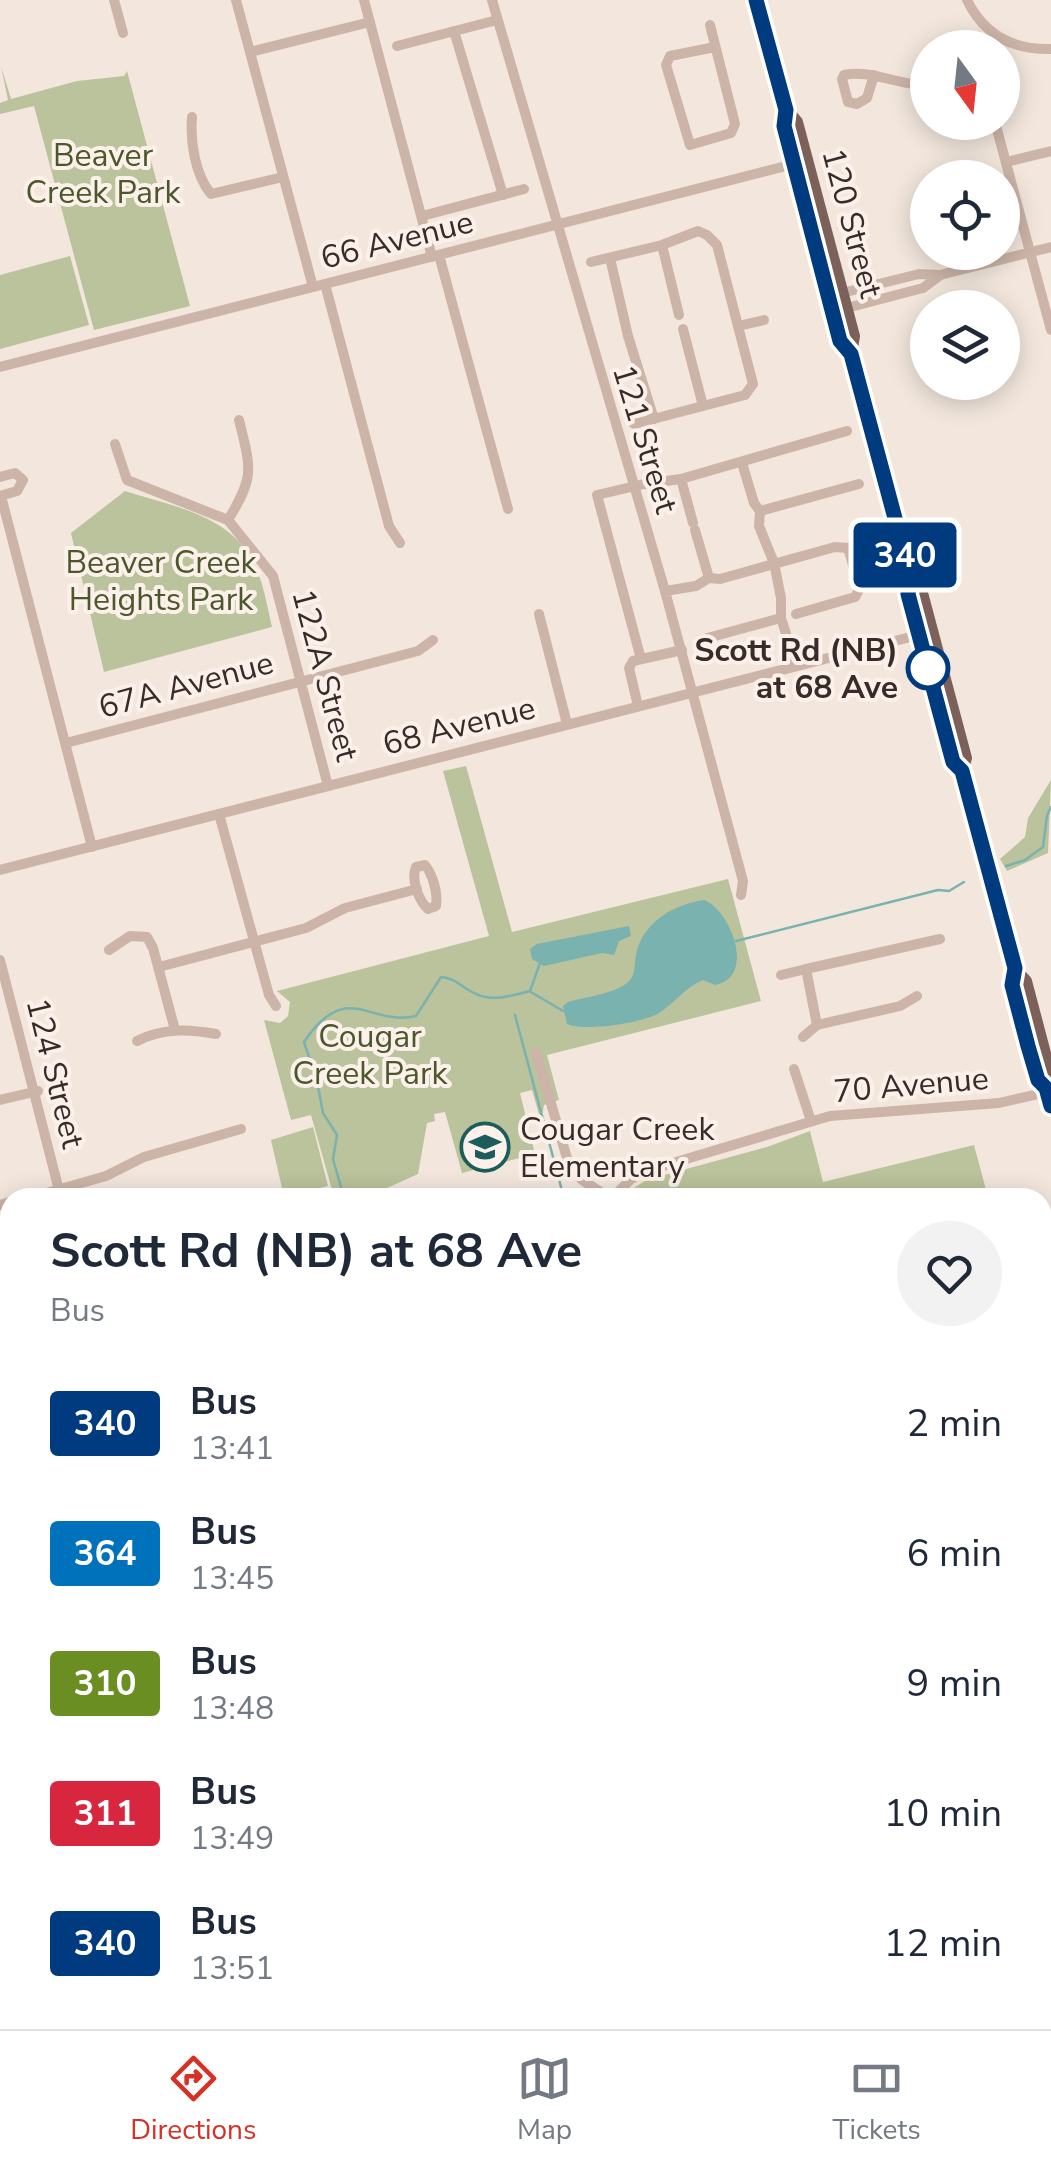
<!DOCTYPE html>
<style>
body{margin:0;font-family:"Nunito Sans",sans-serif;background:#f2f2f3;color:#1f2937;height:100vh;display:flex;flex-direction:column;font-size:38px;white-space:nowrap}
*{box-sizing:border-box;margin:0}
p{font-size:32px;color:#747a83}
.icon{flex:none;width:55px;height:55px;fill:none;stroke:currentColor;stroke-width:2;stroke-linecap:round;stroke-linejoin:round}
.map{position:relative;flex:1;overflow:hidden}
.details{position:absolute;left:0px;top:1188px;width:1052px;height:842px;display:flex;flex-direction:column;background:#fff;border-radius:30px 30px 0 0;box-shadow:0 5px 25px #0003}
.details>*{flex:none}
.badge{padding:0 20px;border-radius:8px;font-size:35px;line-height:65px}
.needle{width:65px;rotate:165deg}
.fabs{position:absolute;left:910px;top:30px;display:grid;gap:20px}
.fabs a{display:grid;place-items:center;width:110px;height:110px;border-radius:50%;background:#fff;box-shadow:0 5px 25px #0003;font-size:50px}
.map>.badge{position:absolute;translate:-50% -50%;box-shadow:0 0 0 5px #fff}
.round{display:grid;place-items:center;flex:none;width:105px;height:105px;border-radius:52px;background:#f2f2f3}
.overview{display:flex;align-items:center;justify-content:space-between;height:170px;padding:0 50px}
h1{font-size:48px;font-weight:700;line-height:75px}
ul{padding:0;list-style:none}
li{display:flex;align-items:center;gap:30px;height:130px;padding:0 50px}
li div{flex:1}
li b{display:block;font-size:38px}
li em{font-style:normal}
li .badge{min-width:110px;font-weight:700;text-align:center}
.tab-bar{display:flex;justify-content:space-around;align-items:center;height:140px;border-top:2px solid #e0e1e3;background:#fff;font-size:28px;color:#747a83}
.tab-bar a{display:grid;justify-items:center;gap:5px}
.tab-bar .on{color:#d93025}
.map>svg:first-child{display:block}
</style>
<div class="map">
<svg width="1051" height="2029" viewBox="0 0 1051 2029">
<rect width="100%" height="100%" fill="#f3e7dd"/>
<g fill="#bac39c">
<path d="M1 66 11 99 77 81 124 76 127 71 190 306 94 330 34 106 0 114V103L8 100Z"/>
<path d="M70 256 89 325 0 349V275Z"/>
<path d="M125 491C169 505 229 515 252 560 263 580 267 605 272 627L104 672 71 533Z"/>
<path d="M466 766 512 932 728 879 761 1001 547 1055 559 1100 544 1105 541 1121 532 1090 520 1093 535 1154 462 1173 445 1112 434 1114 435 1121 427 1123 418 1174 365 1198 334 1197 311 1115 291 1120 264 1020 280 1023 288 1016 290 1002 277 991 489 936 443 771Z"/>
<path d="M1051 780 1048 853 1007 871 1000 859 1025 837 1028 818Z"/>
<path d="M313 1127 328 1186 284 1197 271 1140Z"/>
<path d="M810 1131 823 1182 974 1145 988 1197 619 1198 646 1180 767 1147Z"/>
<path d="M0 1940 10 1977V2020H22L24 2029H0Z"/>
</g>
<g fill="#7ab2af">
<path d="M704 900C732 911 756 978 715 985L703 980C685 987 675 1003 659 1013 642 1023 585 1032 567 1024L563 1006 568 1002C585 997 613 994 627 983 636 977 634 965 636 955 642 922 675 904 704 900Z"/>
<path d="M629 926 631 936 619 941 614 955 602 953 544 966 532 959 530 949 537 944Z"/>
</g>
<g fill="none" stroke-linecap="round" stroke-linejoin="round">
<g stroke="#7ab2af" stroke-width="2.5">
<path d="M1006 866 1025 860 1043 847 1047 816 1051 807"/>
<path d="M736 941 938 890 949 891 964 882"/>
<path d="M531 992 563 1011"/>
<path d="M515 1015 564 1198"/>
<path d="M341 1187 333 1159 337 1135 323 1113 317 1081 304 1042C347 978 369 1027 416 1016L441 977C455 978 460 986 472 992 491 1003 510 996 530 991L540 963"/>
<path d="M342 1198V1193"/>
<path d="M0 1287 10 1285"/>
<path d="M548 2020 552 2029"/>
</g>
<g stroke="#ccb5a8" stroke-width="10">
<path d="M114 0 123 33"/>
<path d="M236 0 313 287"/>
<path d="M364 0 432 257"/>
<path d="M492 0 665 591 743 881 741 895"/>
<path d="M967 0C984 35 1013 50 1051 49"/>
<path d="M710 25 735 124 731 133 690 145 666 65 670 56 715 47"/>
<path d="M454 31 503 195"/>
<path d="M397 46 497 20"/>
<path d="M250 52 370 22"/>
<path d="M874 75 867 98 857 104 848 102 842 79 844 75C873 69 898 86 928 85"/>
<path d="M192 117C190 141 195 175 211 194L283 177"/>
<path d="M995 122 1051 330"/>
<path d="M1006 162 1051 151"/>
<path d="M422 216 524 189"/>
<path d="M662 245 679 315"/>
<path d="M439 255 508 509"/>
<path d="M610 258 628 336 654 419"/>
<path d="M591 262 662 245 698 231 707 235 717 245 753 384 745 395 634 424"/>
<path d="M325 284 389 526 400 543"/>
<path d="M838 294 919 274 940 275 1051 247"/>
<path d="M843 309 923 288 939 276"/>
<path d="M738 326 764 320"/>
<path d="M683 329 703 406"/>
<path d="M0 367 798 163"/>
<path d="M115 444 127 480 228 520 273 576 328 786"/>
<path d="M742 463 754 503 760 511 759 526 774 563 781 598V618L796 665"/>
<path d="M0 477 15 473 23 480 17 491 0 496"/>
<path d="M681 479 693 523"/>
<path d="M1 496 92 847"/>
<path d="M760 511 859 484"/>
<path d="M228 520C255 476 251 469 239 420"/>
<path d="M695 530 709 578"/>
<path d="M665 591 696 586 709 578 720 579 835 547 848 548 874 538"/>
<path d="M539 614 567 724"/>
<path d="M796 614 855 597 860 588 848 548"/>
<path d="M700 640 781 618"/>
<path d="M641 659 597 495 644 484 681 479 847 431"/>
<path d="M638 706 629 668 633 661 682 650"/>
<path d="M66 743 418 651 433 640"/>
<path d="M219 814 269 995 276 1006"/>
<path d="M425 865C433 875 438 893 436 906L428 909C418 900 411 879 416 867Z"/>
<path d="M0 870 926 633"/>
<path d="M109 950 130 936 147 937 153 948 175 1030"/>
<path d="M0 960 61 1198"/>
<path d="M159 967 306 928 345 908 417 889"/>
<path d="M781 975 806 969"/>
<path d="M817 1025 900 1006 917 996"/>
<path d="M803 1037 817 1025 806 969 940 939"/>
<path d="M137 1041C162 1028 188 1029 216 1034"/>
<path d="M536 1052 569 1165 582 1180 610 1198"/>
<path d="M794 1069 811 1121"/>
<path d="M0 1100 38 1091"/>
<path d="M29 1198 106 1176 144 1157 241 1129"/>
<path d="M612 1198 631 1179 646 1171 830 1116 999 1103 1051 1091"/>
<path d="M0 1205 10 1202"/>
<path d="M0 1356 10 1353"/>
<path d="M0 1469 10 1466"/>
<path d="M0 1667 10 1703"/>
<path d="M0 1882 10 1919"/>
<path d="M36 2020 39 2029"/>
<path d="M289 2020 291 2029"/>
<path d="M490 2020 492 2029"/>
<path d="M784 2020 786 2029"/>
<path d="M147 2029 158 2026 156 2020"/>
<path d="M648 2029 668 2024"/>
</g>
<g stroke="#7b6159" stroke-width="12">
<path d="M756 0 786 109 784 126 840 341 851 354 911 577 908 594 953 762 962 771 1016 970 1026 981 1051 1076"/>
<path d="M786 109 797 122 854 336 851 354"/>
<path d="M911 577 921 589 966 758 962 771"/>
<path d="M1016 970 1012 985 1038 1080 1047 1088 1051 1106"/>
<path d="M1042 1593 1051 1591"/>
<path d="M1042 1606 1051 1604"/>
<path d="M0 1854 10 1851"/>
<path d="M0 1867 10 1864"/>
</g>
</g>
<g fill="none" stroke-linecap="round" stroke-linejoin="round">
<g stroke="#fff" stroke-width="22">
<path id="line" d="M756 0 786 110 784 126 840 341 851 354 911 578 908 594 953 762 962 771 1015 968 1012 985 1028 1046 1038 1080 1046 1088 1051 1106"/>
</g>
<use href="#line" stroke="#003b80" stroke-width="15"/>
</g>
<defs>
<g id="school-ring" transform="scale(2.5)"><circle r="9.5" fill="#fbf1ea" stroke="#1c5c5b" stroke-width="1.5"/><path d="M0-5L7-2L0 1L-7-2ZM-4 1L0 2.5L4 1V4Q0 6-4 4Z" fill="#1c5c5b"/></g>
</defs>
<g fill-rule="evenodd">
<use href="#school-ring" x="485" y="1147"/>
</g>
<circle fill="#fff" stroke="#003b80" stroke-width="5" cx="928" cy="668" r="20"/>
<g text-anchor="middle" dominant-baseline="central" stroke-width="8" stroke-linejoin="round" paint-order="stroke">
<g font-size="32" fill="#4c582b" stroke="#fbf1ea">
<text x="103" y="155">Beaver<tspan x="103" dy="37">Creek Park</tspan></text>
<text x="161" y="562">Beaver Creek<tspan x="161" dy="37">Heights Park</tspan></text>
<text x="370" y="1036">Cougar<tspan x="370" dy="37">Creek Park</tspan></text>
</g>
<g font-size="32" fill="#392c28" stroke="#fbf1ea">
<text transform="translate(852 223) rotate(75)">120 Street</text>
<text transform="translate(397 240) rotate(-14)">66 Avenue</text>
<text transform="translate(645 439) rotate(73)">121 Street</text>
<text transform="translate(325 675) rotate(75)">122A Street</text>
<text transform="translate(186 685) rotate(-15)">67A Avenue</text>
<text transform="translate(459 726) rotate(-14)">68 Avenue</text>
<text transform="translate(55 1073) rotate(76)">124 Street</text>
<text transform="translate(911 1085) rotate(-5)">70 Avenue</text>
</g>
<g font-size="32" font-weight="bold" fill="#392c28" stroke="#fbf1ea" text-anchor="end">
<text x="898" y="650">Scott Rd (NB)<tspan x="898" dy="37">at 68 Ave</tspan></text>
</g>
<g font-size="32" fill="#392c28" stroke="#fbf1ea" text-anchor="start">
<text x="520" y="1129">Cougar Creek<tspan x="520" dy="37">Elementary</tspan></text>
</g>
</g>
</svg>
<div class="fabs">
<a><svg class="needle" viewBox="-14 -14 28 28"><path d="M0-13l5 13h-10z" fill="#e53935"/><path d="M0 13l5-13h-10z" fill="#747a83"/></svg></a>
<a><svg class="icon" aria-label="locate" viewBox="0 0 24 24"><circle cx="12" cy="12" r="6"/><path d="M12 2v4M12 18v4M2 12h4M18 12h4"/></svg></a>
<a><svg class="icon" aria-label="layers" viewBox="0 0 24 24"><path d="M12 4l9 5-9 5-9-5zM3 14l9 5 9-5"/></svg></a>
</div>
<b class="badge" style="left:905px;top:555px;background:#003b80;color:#fff">340</b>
<section class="details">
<div class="overview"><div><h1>Scott Rd (NB) at 68 Ave</h1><p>Bus</p></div><a class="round"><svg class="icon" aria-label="heart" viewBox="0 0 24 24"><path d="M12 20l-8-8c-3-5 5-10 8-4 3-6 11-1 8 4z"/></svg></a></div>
<ul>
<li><span class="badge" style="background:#003b80;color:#fff">340</span><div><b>Bus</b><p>13:41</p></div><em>2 min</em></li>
<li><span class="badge" style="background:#0072bc;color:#fff">364</span><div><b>Bus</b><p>13:45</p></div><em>6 min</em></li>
<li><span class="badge" style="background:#6b8e23;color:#fff">310</span><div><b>Bus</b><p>13:48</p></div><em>9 min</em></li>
<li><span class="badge" style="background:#d7263d;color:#fff">311</span><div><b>Bus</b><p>13:49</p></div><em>10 min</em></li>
<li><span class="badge" style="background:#003b80;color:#fff">340</span><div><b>Bus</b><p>13:51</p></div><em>12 min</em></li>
</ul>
</section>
</div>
<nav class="tab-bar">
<a class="on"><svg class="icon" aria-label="directions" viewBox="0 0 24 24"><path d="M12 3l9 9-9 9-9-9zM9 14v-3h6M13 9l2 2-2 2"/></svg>Directions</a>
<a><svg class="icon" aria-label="map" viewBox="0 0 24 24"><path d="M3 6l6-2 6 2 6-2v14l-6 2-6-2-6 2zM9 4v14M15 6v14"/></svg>Map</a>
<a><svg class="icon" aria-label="tickets" viewBox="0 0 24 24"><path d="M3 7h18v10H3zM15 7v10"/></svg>Tickets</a>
</nav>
